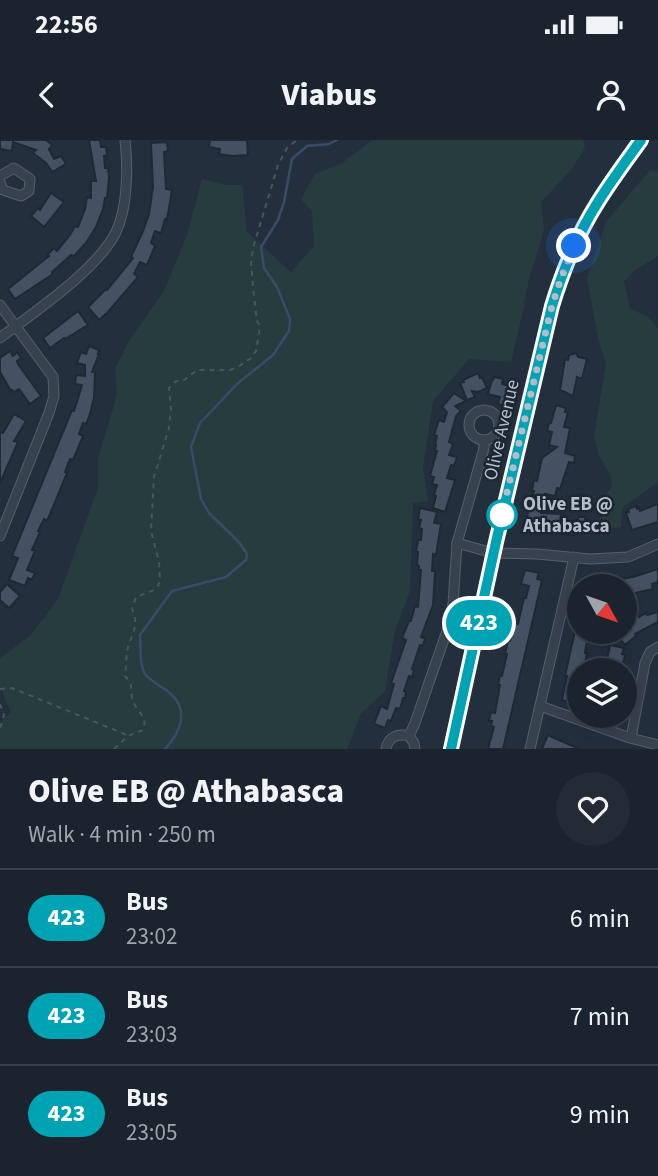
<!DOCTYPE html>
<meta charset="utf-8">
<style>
body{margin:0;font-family:"Source Sans 3",sans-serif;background:#242b36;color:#f1f3f6;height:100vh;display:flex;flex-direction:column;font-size:26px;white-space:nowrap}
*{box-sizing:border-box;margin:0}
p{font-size:23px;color:#a0a4aa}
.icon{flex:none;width:38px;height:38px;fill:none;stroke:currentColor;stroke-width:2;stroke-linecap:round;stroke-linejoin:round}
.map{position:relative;height:609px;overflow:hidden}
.side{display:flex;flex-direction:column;background:#1b232e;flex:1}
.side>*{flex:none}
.badge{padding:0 14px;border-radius:23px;font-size:24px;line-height:46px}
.needle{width:46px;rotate:130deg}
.fabs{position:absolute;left:567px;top:434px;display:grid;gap:14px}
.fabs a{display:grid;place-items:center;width:70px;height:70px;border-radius:50%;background:#1b232e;box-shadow:0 7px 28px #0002,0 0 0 2px #39404a;font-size:35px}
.you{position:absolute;width:35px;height:35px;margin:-18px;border:5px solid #fff;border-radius:50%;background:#1a73e8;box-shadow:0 0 0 10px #1a73e833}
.map>.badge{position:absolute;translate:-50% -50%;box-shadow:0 0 0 4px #fff}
.round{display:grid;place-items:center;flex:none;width:74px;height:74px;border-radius:37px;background:#242b36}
.summary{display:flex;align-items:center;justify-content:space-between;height:119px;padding:0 28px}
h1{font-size:33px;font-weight:800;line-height:52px}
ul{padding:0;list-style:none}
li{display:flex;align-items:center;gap:21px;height:98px;padding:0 28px;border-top:2px solid #39404a}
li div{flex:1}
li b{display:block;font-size:26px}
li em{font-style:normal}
li .badge{min-width:77px;font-weight:700;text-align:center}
.status{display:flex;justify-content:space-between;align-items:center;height:49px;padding:0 35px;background:#1b232e;direction:ltr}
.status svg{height:19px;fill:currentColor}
header{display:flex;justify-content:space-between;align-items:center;height:91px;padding:0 28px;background:#1b232e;font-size:32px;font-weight:800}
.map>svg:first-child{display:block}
</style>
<div class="status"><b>22:56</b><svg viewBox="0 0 49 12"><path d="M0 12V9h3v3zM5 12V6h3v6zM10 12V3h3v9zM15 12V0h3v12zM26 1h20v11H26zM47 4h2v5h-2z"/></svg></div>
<header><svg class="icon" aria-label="back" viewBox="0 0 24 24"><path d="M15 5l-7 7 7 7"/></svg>Viabus<svg class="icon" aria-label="person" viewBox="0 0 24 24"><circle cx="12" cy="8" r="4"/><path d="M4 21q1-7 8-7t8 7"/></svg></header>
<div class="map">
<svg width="658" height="609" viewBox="0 0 658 609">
<rect width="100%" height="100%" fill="#242f3e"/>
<g fill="#263c3f">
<path d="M372 0H583L585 8 571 30 541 62 544 91 529 139 523 171 511 222 469 219 433 261 423 328 428 361 413 363 410 451 395 490 385 551 361 574 347 609H0V583L11 572 0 547V518L31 495 58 459 98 348V318L117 255 115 229 130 199 164 151 187 95 202 39 226 45H242L247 92 291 132 314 106 312 71 301 59 315 34 341 24Z"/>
<path d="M650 30 658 31V116L635 130 624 141 630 168 649 178 658 188V342L622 368 621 387 613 388 604 385 597 365 612 347 610 334 599 316 594 296 606 224 598 198 587 138 606 82Z"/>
</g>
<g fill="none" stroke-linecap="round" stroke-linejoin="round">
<path stroke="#394c67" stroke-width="2.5" d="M165 609C180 593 189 572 172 555 164 547 152 543 145 534 139 525 141 506 140 495L172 451 226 437 246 420 247 414 239 402 209 373 201 359 191 307 200 283 237 244 273 215 289 191 290 179 277 147 264 128 261 107 278 80 284 62 292 19 307 6 329 4 337 0"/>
</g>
<g fill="#455162" stroke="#1f2835" stroke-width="2">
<path d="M0 0H46L52 5 49 9 54 19 61 16 66 24 52 32 46 23 33 13 36 10 13 2 12 11 0 9Z"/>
<path d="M89 0H100L101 7H106L107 15 104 16 105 28H108L109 37 107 58H105L103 69 96 87 86 103 74 116 71 115 52 132 53 134 15 159 8 149 49 116 47 115 54 108 57 111 70 95 75 86 78 87 85 69 87 57 91 58V41H96Z"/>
<path d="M210 0H247L248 15 232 16 219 14 220 9 209 7Z"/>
<path d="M167 2 168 11 164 12 166 49 172 50 167 80 165 79 161 93 155 91 151 103 155 106 147 125 140 122 134 134 138 137 107 173 99 180 88 167 106 149 107 150 133 118 131 117 143 91 149 74 153 47 151 3Z"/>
<path d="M51 53 64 62 44 87 31 76 38 68 40 70Z"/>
<path d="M78 171 88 185 65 199 64 198 50 208 43 198Z"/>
<path d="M89 206 99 210 98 214H99L92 232H95L94 258 89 277 86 284 83 283 79 294 83 296 73 320 70 319 65 332 67 333 53 367 47 381 44 379 38 391 40 392 32 410 35 411 27 430 35 433 32 440 28 438 25 446 9 440 18 418 12 416 72 270 74 271 82 245 75 244 76 235 85 236V225L77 223 81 212 86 214Z"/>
<path d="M10 211 13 216 17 212 21 218 17 221 18 224 41 256 30 264 19 249 14 252 12 250 11 251 0 232V218Z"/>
<path d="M576 213 578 217 587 219 582 239 577 237 573 256 560 250 565 219 568 220 569 215Z"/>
<path d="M478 233 480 238 482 237 487 248 478 252 472 251 475 257 467 260 460 243 464 242 463 240Z"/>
<path d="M494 237 503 239 502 244 511 246 507 266 498 264 500 257 488 254 492 240H493Z"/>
<path d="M454 253 466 261 455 266 461 271 456 276 449 302 453 304 449 315 457 317 454 326 451 325 447 338 455 340 445 372 433 368 436 356 434 355 437 345 432 344 434 337 430 336 437 311H435L436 305H435L437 296 434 295 439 280 444 282 447 272 442 267Z"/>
<path d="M556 265 566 268 565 272H568L564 287 570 288 565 313 575 316 574 323 569 322 560 349 557 348 555 356 545 354 544 358 533 355 534 351H532L534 340 537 341 542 318 557 307 549 305 552 292 547 291 549 283H551Z"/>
<path d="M14 274 26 281 14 301 18 302 0 343V292L3 293Z"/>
<path d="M658 364V382L632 390 626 373 629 372 628 369 636 366 637 369 639 368 640 371Z"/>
<path d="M420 368 437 372 434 383 441 384 436 415 433 414 432 431H435L433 465 421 497 425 498 423 506 420 505 412 529 414 530 412 537 409 536 404 551 406 552 405 558H403L400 569 396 568 391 581 388 580 385 588 374 584 381 566 387 569 394 544 391 543 406 500 402 498 409 481H411L415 466 418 467 421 430H419V426L417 425 418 412H416L418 400H421L422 389 419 388 421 380 418 379Z"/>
<path d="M528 368 541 369V373L561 374 560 382H574V380H578V377H585V380H589L588 393 574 392V395L533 392 534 386H527Z"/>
<path d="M658 429V442L652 444 653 449 631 454V452L625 453V446H617L616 440 633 437Z"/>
<path d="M525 430 539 433 537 439 542 440 503 609H488L494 587 491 586 492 581H489L491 572 495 573 500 545H498L500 535 502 536 507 514H505L508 501H510L515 483 518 484 524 458H526L529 446 521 444Z"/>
<path d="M7 444 20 456 9 468 0 460V452Z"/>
<path d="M658 472V482L635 494 636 496 625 505 614 492H625V479L637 473 639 477 646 473 647 475Z"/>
<path d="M575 491 587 494 585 500 587 501 585 513H587L584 528 579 527V545L576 560 574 559 573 563 562 560 567 536H565Z"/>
<path d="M610 505 624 508 622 514 625 515 621 530H610L612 521 607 520Z"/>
<path d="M548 595 561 601 580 609H542Z"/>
</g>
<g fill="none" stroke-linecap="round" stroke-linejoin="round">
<g stroke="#565f6c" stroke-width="11">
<g id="street">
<path d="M0 36 14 28 30 39 29 51 21 56 3 50 0 42"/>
<path d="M0 165 53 237 54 256 49 273 0 396"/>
<path d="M0 198C34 172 98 129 116 92 128 67 128 26 125 0"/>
<circle cx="484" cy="285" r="15"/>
<path d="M457 403 493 413 537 414 590 419 628 417 658 404"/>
<path d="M540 566 630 598 658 605"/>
<path d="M409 596 415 583 450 482 453 464 457 403 483 312 485 300"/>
<path d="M409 596 414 603 415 609"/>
<path d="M631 598 645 523 650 512 658 507"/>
<path d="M386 609C388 597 398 593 409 596"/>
<path d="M530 609 574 417"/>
</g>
</g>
<g stroke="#565f6c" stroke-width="15">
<path id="secondary" d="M451 609 496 402 552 166C563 130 577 95 598 62 611 41 626 21 641 0"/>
</g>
<g stroke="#44595c" stroke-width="2" stroke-dasharray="5 5" stroke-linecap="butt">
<path d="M0 549 12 548 127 595"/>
<path d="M0 564 4 575 0 589"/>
<path d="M114 609 128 596 143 590C149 576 135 571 132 558 130 547 134 546 125 536 126 527 126 516 128 507 133 492 139 485 132 469L136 457 154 450 158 446 160 440 159 422 151 391 154 337 169 288 171 268 169 248 173 243 177 241H183L197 230H230L238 227 251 218 256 211 260 186 257 181 254 156 251 124 253 108 278 25 287 8 297 0"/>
</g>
<use href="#street" stroke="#38414e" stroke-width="9"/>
<use href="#secondary" stroke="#465061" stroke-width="12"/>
</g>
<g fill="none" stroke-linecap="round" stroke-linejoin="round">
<g stroke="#fff" stroke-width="16">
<path id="line" d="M451 609 496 402 552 166C563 130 577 95 598 62 611 41 626 21 641 0"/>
</g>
<use href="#line" stroke="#00a3b4" stroke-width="10"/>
<path stroke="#b4bcc9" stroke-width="7" stroke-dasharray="0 12.6" d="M502 375 500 382 552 166 560 141 574 106"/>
</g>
<circle fill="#fff" stroke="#00a3b4" stroke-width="3.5" cx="502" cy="375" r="14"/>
<g text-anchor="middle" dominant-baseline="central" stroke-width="5" stroke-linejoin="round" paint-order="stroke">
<g font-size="19" fill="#b4bcc9" stroke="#1d2633">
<text transform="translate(502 290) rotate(-77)">Olive Avenue</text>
</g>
<g font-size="19" font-weight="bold" fill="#b4bcc9" stroke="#1d2633" text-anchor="start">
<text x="523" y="364">Olive EB @<tspan x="523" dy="22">Athabasca</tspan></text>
</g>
</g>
</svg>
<div class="fabs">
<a><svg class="needle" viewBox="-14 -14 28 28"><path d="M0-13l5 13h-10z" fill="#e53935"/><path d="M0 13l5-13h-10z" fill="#a0a4aa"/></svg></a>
<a><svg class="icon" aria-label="layers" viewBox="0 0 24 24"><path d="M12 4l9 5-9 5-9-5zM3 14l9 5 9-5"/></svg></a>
</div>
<div class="you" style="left:574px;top:106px"></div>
<b class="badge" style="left:479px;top:483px;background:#00a3b4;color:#fff">423</b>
</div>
<section class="side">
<div class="summary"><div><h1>Olive EB @ Athabasca</h1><p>Walk · 4 min · 250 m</p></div><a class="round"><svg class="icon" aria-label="heart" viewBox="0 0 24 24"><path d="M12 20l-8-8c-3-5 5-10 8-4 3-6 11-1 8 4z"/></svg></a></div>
<ul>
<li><span class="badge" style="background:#00a3b4;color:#fff">423</span><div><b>Bus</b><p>23:02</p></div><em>6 min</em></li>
<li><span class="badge" style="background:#00a3b4;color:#fff">423</span><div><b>Bus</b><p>23:03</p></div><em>7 min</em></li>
<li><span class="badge" style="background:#00a3b4;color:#fff">423</span><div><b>Bus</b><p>23:05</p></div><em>9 min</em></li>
</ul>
</section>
